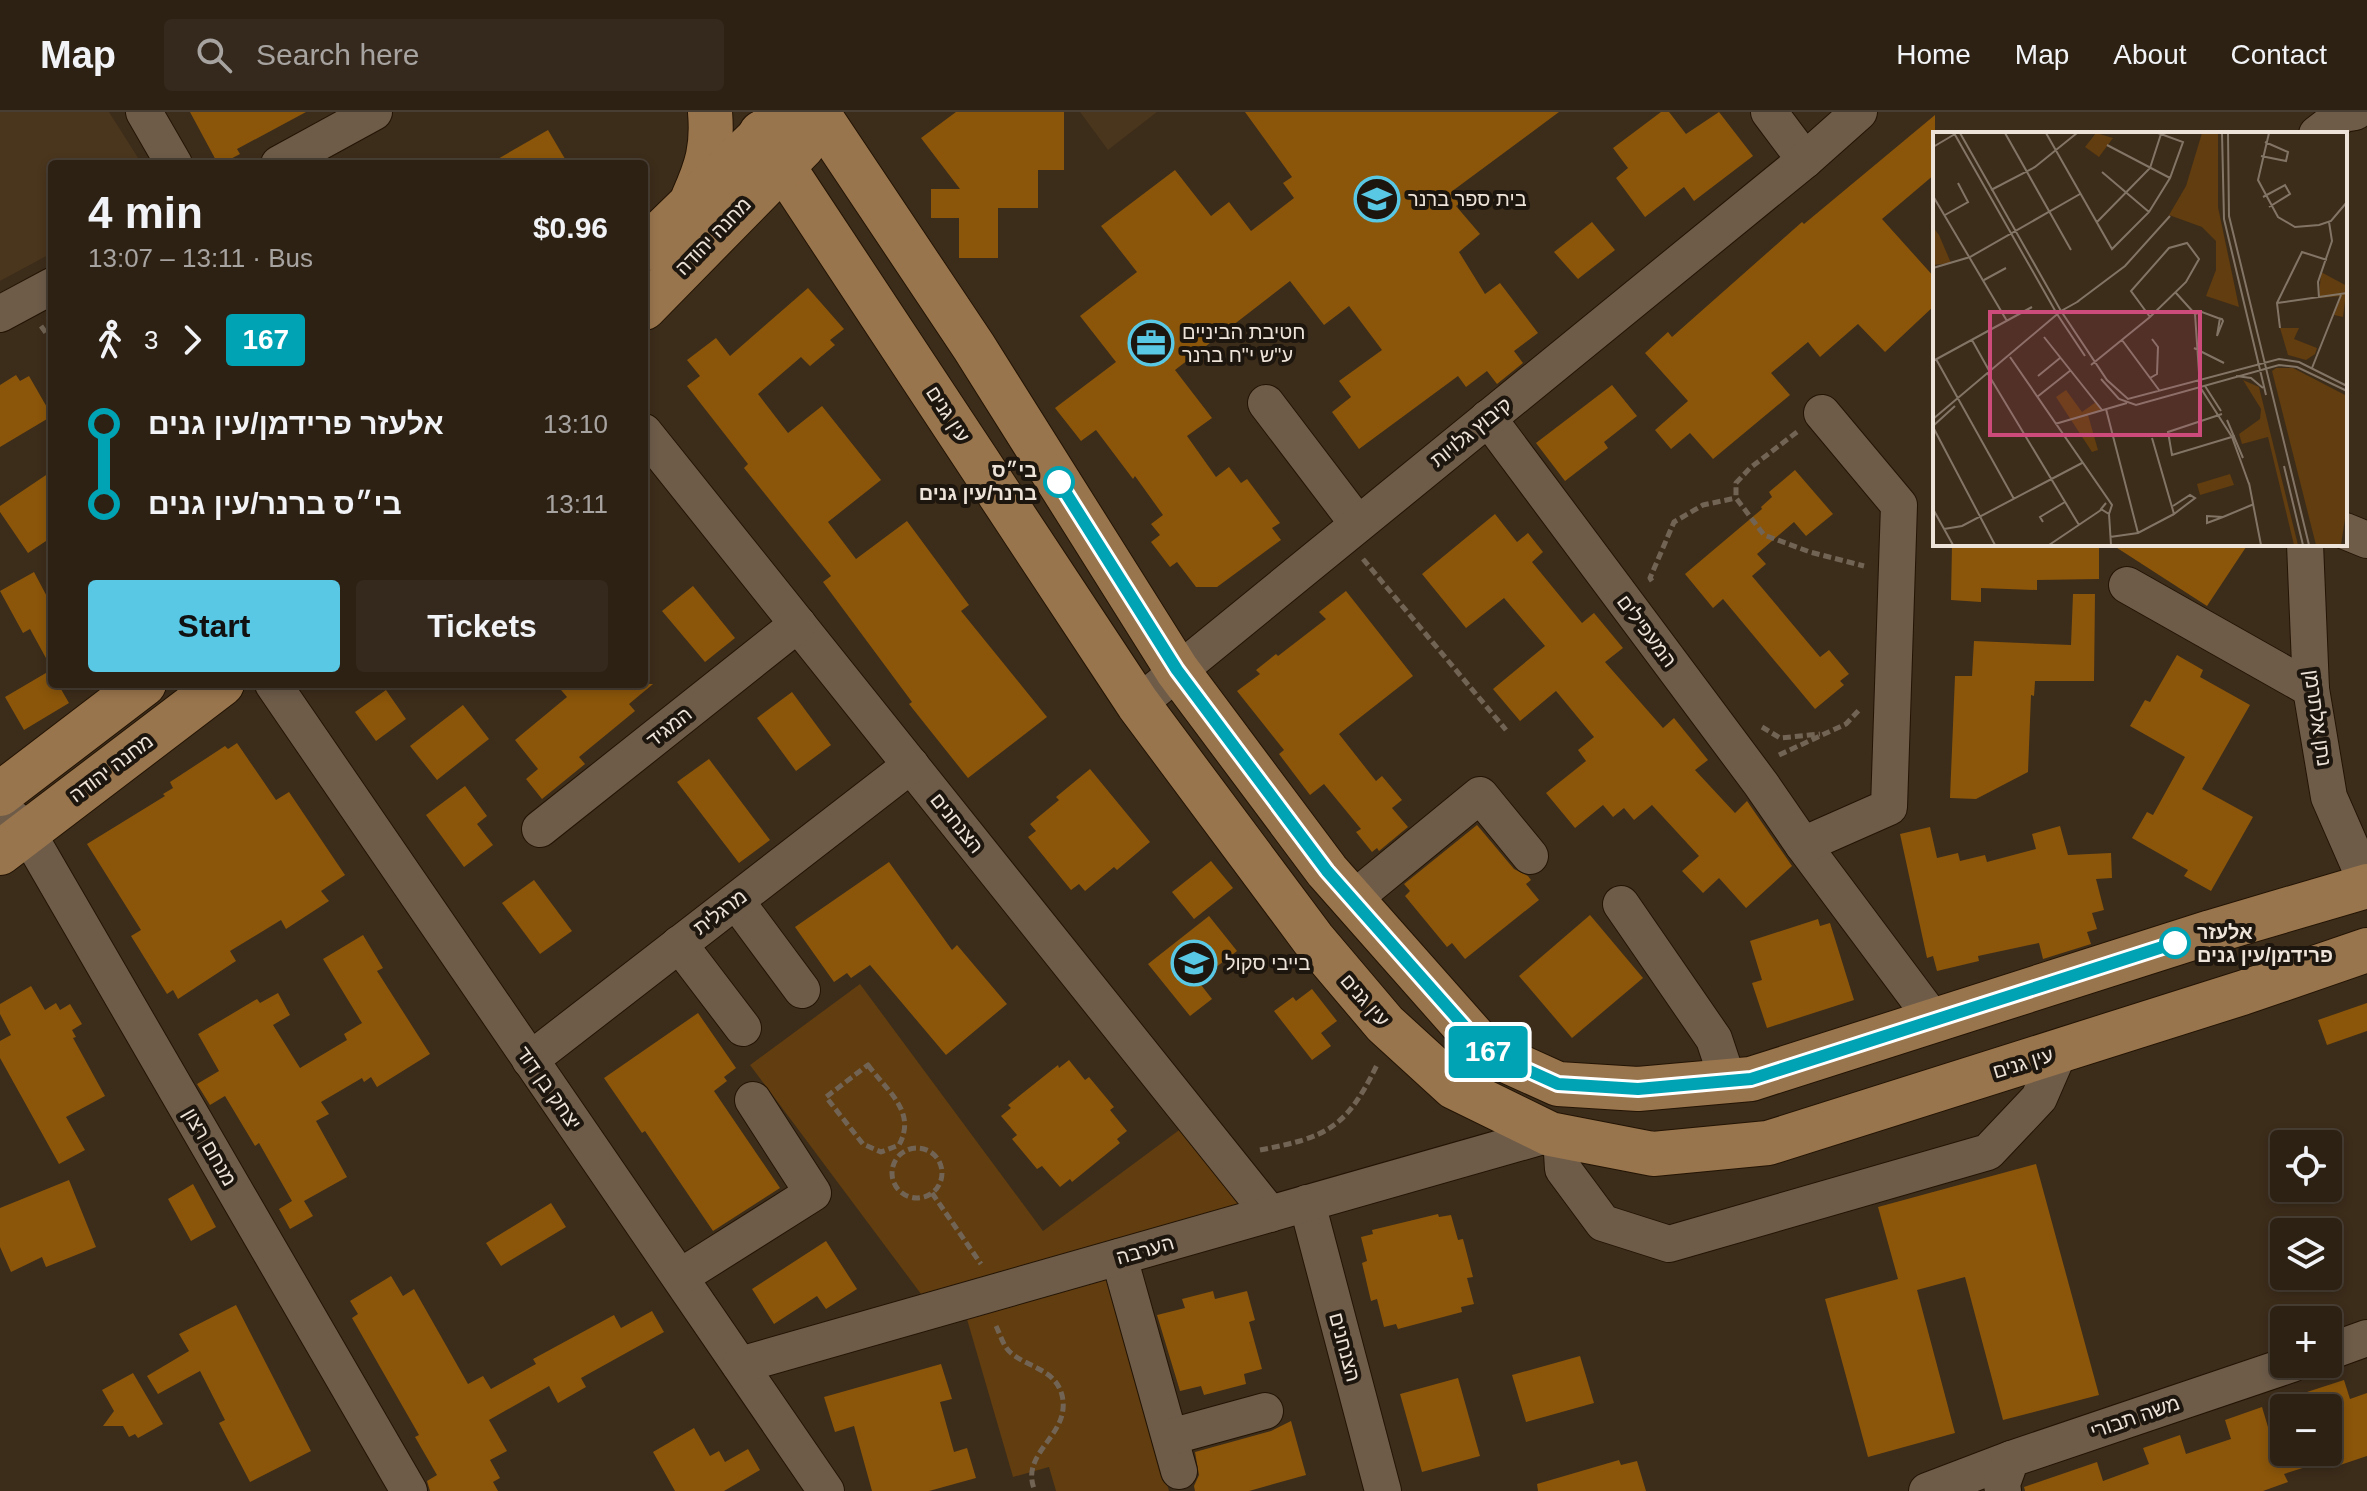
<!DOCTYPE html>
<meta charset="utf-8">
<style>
body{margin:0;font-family:Arial,"Noto Sans Hebrew",sans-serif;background:#35291d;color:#f1f3f6;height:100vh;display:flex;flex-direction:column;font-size:30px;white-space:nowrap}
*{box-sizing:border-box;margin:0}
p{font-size:26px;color:#a7a3a0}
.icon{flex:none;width:44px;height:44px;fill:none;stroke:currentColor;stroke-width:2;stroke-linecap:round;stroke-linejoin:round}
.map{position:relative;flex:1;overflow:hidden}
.sheet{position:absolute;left:48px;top:48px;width:600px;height:528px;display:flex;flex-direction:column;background:#2d2114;border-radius:8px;box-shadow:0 4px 12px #0003,0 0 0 2px #483e34}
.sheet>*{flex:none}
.badge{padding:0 16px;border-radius:6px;font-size:28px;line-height:52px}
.fabs{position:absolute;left:2270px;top:1018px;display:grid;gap:16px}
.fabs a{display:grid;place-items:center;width:72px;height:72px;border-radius:8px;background:#2d2114;box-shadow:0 4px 12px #0003,0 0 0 2px #483e34;font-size:40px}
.map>.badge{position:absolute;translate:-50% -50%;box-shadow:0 0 0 4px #fff}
.legs{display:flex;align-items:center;gap:12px;height:88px;padding:0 40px;font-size:26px}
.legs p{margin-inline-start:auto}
.summary{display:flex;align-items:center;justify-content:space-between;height:136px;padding:0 40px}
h1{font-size:44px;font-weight:600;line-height:60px}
.primary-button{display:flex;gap:16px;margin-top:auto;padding:16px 40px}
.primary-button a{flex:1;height:92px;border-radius:8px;background:#59c8e5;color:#111;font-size:32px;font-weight:600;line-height:92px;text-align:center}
.primary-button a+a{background:#35291d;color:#f1f3f6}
ul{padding:0 40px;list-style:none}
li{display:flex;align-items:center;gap:28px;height:80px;font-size:30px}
li i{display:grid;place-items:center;width:12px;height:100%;margin:0 10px;background:currentColor}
li i::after{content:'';width:20px;height:20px;margin:-10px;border:6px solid;border-radius:50%;background:#2d2114}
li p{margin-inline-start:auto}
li:first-child i{background:linear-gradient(#0000 50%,currentColor 0)}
li:last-child i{background:linear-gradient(currentColor 50%,#0000 0)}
header{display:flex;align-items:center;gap:48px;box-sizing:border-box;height:112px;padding:0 40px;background:#2d2114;border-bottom:2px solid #483e34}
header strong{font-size:38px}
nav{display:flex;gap:44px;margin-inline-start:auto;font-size:28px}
.search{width:560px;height:72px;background:#35291d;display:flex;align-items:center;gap:20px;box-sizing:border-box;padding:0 28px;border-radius:8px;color:#a7a3a0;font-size:30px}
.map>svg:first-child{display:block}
</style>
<header>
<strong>Map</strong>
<div class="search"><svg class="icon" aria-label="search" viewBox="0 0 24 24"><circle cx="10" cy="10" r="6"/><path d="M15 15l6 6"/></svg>Search here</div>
<nav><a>Home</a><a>Map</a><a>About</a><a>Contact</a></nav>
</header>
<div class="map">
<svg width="2367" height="1379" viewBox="0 0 2367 1379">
<rect width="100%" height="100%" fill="#3c2c1a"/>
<g fill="#4a351d">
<path d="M0 0H109L142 52H52V141L0 169Z"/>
<path d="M1080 0H1157L1108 38Z"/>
</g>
<path fill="#613d0f" d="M860 872 1043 1119 1194 1007 1270 1102 1105 1149 1169 1379H1056L1049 1355 1013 1365 962 1190 933 1198 750 953Z"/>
<g fill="#8b560a">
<path d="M190 0H306L237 37 240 42 221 52H218Z"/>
<path d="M956 0H1064V58H1038V96H998V146H959V106H931V77H960L921 26Z"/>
<path d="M1245 0H1559L1451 80 1459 92 1456 94 1480 122 1459 140 1485 182 1500 171 1538 221 1514 239 1523 251 1497 272 1487 259 1466 275 1458 264 1359 337 1332 300 1351 285 1339 269 1382 238 1349 194 1324 213 1290 169 1175 258 1212 306 1187 324 1216 365 1229 355 1241 371 1247 367 1280 411 1272 416 1281 428 1217 475H1196L1177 450 1170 455 1151 430 1160 423 1151 412 1163 403 1135 364 1133 367 1096 318 1081 329 1055 296 1116 250 1080 204 1137 160 1101 114 1175 58 1211 104 1229 90 1251 119 1294 86 1283 71 1292 65Z"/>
<path d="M1661 0H1669L1686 22 1719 0 1753 44 1694 89 1684 75 1645 105 1616 66 1628 56 1613 36Z"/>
<path d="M1935 3V62L1882 107 1935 166V193L1885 240 1858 212 1820 245 1808 230 1771 261 1790 283 1713 347 1690 321 1671 337 1655 318 1688 289 1645 241 1668 220 1672 225 1802 110 1804 112Z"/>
<path d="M548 18 568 52H489Z"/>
<path d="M1592 110 1615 138 1578 167 1554 140Z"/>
<path d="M808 176 844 217 830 228 835 233 810 254 801 245 758 282 788 321 822 294 881 368 828 410 856 447 907 409 969 493 961 499 1047 605 968 666 909 592 912 590 823 470 831 464 744 356 748 352 687 274 700 264 687 248 716 226 730 244Z"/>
<path d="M16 263 20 269 29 264 52 304 0 335V273Z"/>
<path d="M1612 273 1637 304 1604 330 1608 336 1565 369 1536 331Z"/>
<path d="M1795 358 1833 402 1806 424 1794 410 1757 442 1766 452 1752 464 1820 545 1829 538 1849 562 1840 569 1844 573 1815 597 1723 487 1713 496 1685 462 1762 397 1761 395 1772 385 1769 380Z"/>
<path d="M52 359V425L28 441 0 400V394Z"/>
<path d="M1495 402 1517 430 1528 421 1543 440 1532 450 1582 511 1594 501 1623 536 1605 550 1663 616 1674 606 1708 648 1695 658 1735 701 1747 689 1792 754 1746 796 1719 766 1703 781 1682 759 1699 744 1652 693 1634 708 1624 696 1613 705 1603 693 1575 716 1546 681 1586 649 1578 638 1594 625 1556 579 1520 609 1493 577 1545 534 1504 486 1466 516 1422 462Z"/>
<path d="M1952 432 2099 433V467L2037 468V478L1981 476V490L1951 488Z"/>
<path d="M2111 432H2248L2207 494Z"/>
<path d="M34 460 52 494V557L30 517 23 521 0 479Z"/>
<path d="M693 474 735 526 705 550 662 499Z"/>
<path d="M1346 479 1413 564 1339 622 1376 669 1382 664 1402 688 1392 696 1408 715 1379 739 1377 736 1372 740 1356 720 1361 717 1324 672 1310 683 1279 642 1284 638 1237 579 1260 562 1256 558 1276 542 1278 544 1326 507 1319 500Z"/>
<path d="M2073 482H2095L2094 569H2035L2034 584 2031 583 2028 660 1976 687 1950 686 1955 564H1972L1974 529 2071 533Z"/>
<path d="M2177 543 2203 558 2200 565 2250 593 2202 677 2253 705 2211 779 2184 764 2188 758 2132 726 2147 700 2153 703 2185 645 2130 614 2145 588 2150 590Z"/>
<path d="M51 558 52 572H58L69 591 24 618 5 585Z"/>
<path d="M556 572H653L629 592 635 599 579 645 585 652 542 687 526 667 538 657 515 628 567 585Z"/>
<path d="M386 578 406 607 376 629 355 600Z"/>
<path d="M792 580 831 633 796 659 757 606Z"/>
<path d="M463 593 489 627 437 668 410 634Z"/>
<path d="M237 631 276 688 289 680 345 763 321 779 329 789 286 817 281 808 230 839 236 849 178 887 173 878 167 882 131 824 141 818 87 732 165 684 163 682 173 676 170 670 225 634 228 637Z"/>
<path d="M709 647 770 728 739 751 677 670Z"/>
<path d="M1090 657 1150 730 1117 758 1114 755 1085 779 1079 772 1071 778 1028 725 1036 719 1030 712 1059 688 1056 685Z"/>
<path d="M465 674 487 704 477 712 493 733 464 755 426 703Z"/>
<path d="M1477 713 1514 757 1528 764 1531 768 1526 772 1539 788 1465 847 1452 831 1447 835 1405 784 1410 779 1404 772Z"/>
<path d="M2060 714 2068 743 2111 741 2112 766 2096 767 2104 798 2092 801 2097 817 2087 820 2091 832 2043 847 2039 831 1978 844 1979 849 1937 859 1933 844 1927 846 1900 722 1930 715 1937 746 1958 741 1960 749 1985 743 1987 750 2036 737 2032 722Z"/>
<path d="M1211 749 1233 776 1194 807 1172 780Z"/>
<path d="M889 750 952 838 957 833 1007 892 946 943 870 853 851 866 847 861 834 870 795 815Z"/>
<path d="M534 768 572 819 540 842 502 791Z"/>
<path d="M1590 803 1643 866 1572 926 1519 864Z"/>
<path d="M1209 804 1237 839 1198 869 1212 887 1190 904 1148 852Z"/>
<path d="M1818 807 1820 814 1830 811 1854 888 1767 916 1752 871 1762 868 1750 829Z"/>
<path d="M363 823 383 856 377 859 430 942 377 975 371 965 364 970 362 966 321 990 329 1002 316 1009 347 1065 304 1089 313 1104 290 1117 279 1097 292 1089 259 1031 255 1034 225 984 210 993 197 972 219 959 198 922 257 887 260 891 278 881 290 903 273 913 300 956 347 928 344 922 362 911 323 847Z"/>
<path d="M31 874 45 898 56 891 60 898 70 892 82 912 72 918 76 925 73 926 105 984 66 1005 85 1038 59 1052 0 946V929L11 923 0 902V892Z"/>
<path d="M1312 877 1337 909 1321 921 1331 934 1312 948 1274 899 1293 885 1296 889Z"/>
<path d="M2367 891V919L2327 933 2318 908Z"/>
<path d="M698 901 736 956 724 965 727 969 714 979 780 1076 713 1119 645 1019 642 1021 604 966Z"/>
<path d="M1069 948 1085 968 1089 965 1114 995 1110 998 1127 1019 1117 1027 1120 1031 1072 1070 1070 1067 1060 1075 1042 1054 1037 1057 1012 1027 1017 1023 1001 1004 1011 996 1008 993 1058 953 1059 956Z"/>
<path d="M2036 1052 2099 1283 2003 1308 1965 1165 1917 1178 1955 1321 1868 1345 1825 1187 1898 1167 1878 1095Z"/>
<path d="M69 1068 96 1135 46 1155 42 1145 11 1160 0 1135V1096Z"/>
<path d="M193 1072 216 1115 191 1129 168 1087Z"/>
<path d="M551 1091 566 1115 501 1154 486 1131Z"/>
<path d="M1438 1102 1439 1105 1451 1103 1458 1128 1463 1127 1473 1165 1467 1166 1474 1192 1461 1195 1462 1200 1398 1217 1396 1212 1384 1215 1377 1187 1371 1189 1362 1151 1367 1149 1361 1125 1373 1122 1372 1118Z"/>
<path d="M826 1129 857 1177 826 1197 817 1184 774 1212 752 1177Z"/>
<path d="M391 1164 403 1184 414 1177 468 1272 483 1264 491 1277 536 1252 533 1247 614 1203 621 1216 652 1199 664 1220 581 1266 586 1275 558 1291 549 1274 489 1308 507 1339 490 1348 500 1366 493 1370 498 1379H430L427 1369 437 1363 415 1325 419 1323 352 1206 358 1202 350 1189Z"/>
<path d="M1213 1179 1215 1187 1247 1179 1255 1208 1249 1210 1262 1257 1244 1262 1246 1272 1204 1283 1201 1274 1180 1279 1157 1203 1185 1196 1182 1187Z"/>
<path d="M236 1193 311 1339 250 1370 219 1311 225 1308 200 1259 158 1282 147 1264 189 1239 179 1222Z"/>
<path d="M1580 1244 1594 1291 1526 1310 1512 1263Z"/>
<path d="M941 1252 952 1287 940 1290 954 1340 967 1336 976 1366 929 1379H872L854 1314 835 1320 824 1285Z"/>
<path d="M133 1261 163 1312 138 1326 135 1322 129 1325 123 1314H103L114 1299 102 1278Z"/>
<path d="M1458 1266 1480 1344 1422 1360 1400 1282Z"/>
<path d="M2344 1268 2350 1287 2367 1281V1344L2334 1355 2331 1347 2284 1362 2288 1370 2263 1379H2025L2024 1375 2097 1350 2103 1369 2149 1352 2143 1336 2180 1323 2186 1342 2231 1327 2225 1308 2262 1295 2268 1315 2284 1309V1340H2328V1296H2313L2307 1280Z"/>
<path d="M1291 1309 1306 1363 1249 1379H1195L1194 1374 1199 1363 1195 1340 1271 1319Z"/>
<path d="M694 1316 710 1344 719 1339 725 1350 748 1337 760 1358 724 1379H675L653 1340Z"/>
<path d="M1619 1348 1621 1353 1637 1349 1646 1379H1538L1537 1372Z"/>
</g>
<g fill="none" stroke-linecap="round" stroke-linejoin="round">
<g stroke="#231404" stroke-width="38">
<g id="minor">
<path d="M144 0 174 52"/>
<path d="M1769 0 1805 48"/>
<path d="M2317 22 2343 2 2355 0"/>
<path d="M279 52 374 0"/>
<path d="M0 202 52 174"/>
<path d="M1266 291 1358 412"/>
<path d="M1488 306 1761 672 1803 733 1933 907"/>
<path d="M644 320 1270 1102"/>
<path d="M2345 419 2367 428"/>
<path d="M2305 432 2311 577 2329 685 2367 772"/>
<path d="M2127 473 2311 577"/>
<path d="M273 572 826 1379"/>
<path d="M1138 592 1805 48 1859 0"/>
<path d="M0 700 14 707 27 720 409 1379"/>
<path d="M540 717 798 512"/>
<path d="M1803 733 1889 695 1899 393 1822 301"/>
<path d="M1352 788 1480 683 1530 744"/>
<path d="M736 789 802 878"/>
<path d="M1621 792 1714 927 1728 969"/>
<path d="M679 832 743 916"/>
<path d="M530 948 911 653"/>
<path d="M1561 1025 1563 1057 1603 1111 1669 1132 1988 1040 2039 986 2059 940"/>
<path d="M1307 1091 1383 1379"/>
<path d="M1119 1145 1179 1359"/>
<path d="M680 1165 813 1081 753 988"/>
<path d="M2328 1240 2367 1226"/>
<path d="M740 1253 1550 1022"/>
<path d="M1170 1325 1265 1299"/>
<path d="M1927 1379 2011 1347"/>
<path d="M2003 1379 2002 1372 2011 1347 2292 1252"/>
</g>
</g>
<g stroke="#231404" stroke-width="46">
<g id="major">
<path d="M817 0 974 235 1177 558 1327 759 1487 940 1558 972 1638 977 1751 967 2211 820 2367 774"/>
<path d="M761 21 1138 592 1313 827 1385 912 1454 975 1550 1022 1653 1042 1768 1031 2242 881 2367 838"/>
<path d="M693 86C707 55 713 35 710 0"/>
<path d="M644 137 781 4"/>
<path d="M644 196 803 34"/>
<path d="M0 682 144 572"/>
<path d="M0 741 222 572"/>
</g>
</g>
<g stroke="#726454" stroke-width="5" stroke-dasharray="8 4" stroke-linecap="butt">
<path d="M41 214 52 229"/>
<path d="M1797 320 1750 356 1736 371V386L1764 423 1810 440 1864 454"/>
<path d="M1363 447 1506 618"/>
<path d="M1652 469 1650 466 1674 410 1703 393 1736 386"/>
<path d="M1762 615 1780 626 1820 622"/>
<path d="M1779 643 1846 612 1860 597"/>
<path d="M868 953C888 980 917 1000 899 1033L881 1040 863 1032 826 985Z"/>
<circle cx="917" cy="1061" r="25"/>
<path d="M1260 1038C1328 1025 1346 1016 1377 953"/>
<path d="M932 1081 981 1152"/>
<path d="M996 1214C1000 1222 1004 1236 1011 1241 1029 1256 1055 1257 1062 1283 1072 1324 1018 1340 1035 1379"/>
</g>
<use href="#minor" stroke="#6e5c49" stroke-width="36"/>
<use href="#major" stroke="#99754d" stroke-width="44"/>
</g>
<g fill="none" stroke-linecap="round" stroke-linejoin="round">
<g stroke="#fff" stroke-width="18">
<path id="line-1" d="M1059 370 1177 558 1327 759 1487 940 1558 972 1638 977 1751 967 2175 831"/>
</g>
<use href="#line-1" stroke="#00a3b4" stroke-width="12"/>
</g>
<defs>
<g id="school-ring" transform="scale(2.3)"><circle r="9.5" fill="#1d160e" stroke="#59c8e5" stroke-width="1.5"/><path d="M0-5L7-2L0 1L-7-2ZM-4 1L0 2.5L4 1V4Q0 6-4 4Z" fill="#59c8e5"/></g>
<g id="office-ring" transform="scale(2.3)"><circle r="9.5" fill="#1d160e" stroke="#59c8e5" stroke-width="1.5"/><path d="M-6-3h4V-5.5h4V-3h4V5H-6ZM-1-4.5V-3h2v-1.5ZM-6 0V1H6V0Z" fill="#59c8e5"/></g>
</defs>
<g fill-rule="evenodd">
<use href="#school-ring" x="1377" y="87"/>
<use href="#office-ring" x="1151" y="231"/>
<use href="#school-ring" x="1194" y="851"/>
</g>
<g fill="#fff" stroke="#00a3b4" stroke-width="4">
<circle cx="1059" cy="370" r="14"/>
<circle cx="2175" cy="831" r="14"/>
</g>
<g text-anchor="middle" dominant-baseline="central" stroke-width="8" stroke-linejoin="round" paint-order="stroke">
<g font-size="20" fill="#ede3d8" stroke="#1d160e" text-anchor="start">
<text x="1408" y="87">בית ספר ברנר</text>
<text x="1182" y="220">חטיבת הביניים<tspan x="1182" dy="23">ע"ש י"ח ברנר</tspan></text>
<text x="1225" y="851">בייבי סקול</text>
</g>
<g font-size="20" fill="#ede3d8" stroke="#1d160e">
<text transform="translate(713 124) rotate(-46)">מחנה יהודה</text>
<text transform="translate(948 302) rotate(57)">עין גנים</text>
<text transform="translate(1471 320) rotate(-39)">קיבוץ גלויות</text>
<text transform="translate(1647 519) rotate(53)">המעפילים</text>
<text transform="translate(2318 606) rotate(82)">נתן אלתרמן</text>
<text transform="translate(669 615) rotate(-38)">המגיד</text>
<text transform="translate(111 656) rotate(-37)">מחנה יהודה</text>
<text transform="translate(957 711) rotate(51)">הצנחנים</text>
<text transform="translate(720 800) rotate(-37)">מרגלית</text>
<text transform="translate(1365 888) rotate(49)">עין גנים</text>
<text transform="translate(2023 951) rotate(-17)">עין גנים</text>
<text transform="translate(549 976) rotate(55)">יצחק בן דוד</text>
<text transform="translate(210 1035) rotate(60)">מנחם רצון</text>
<text transform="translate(1145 1138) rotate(-16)">הערבה</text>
<text transform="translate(1345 1235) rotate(75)">הצנחנים</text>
<text transform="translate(2135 1305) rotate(-19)">משה תבורי</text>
</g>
<g font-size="20" font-weight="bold" fill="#ede3d8" stroke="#1d160e" text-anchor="end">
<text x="1037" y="358">בי״ס<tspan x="1037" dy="23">ברנר/עין גנים</tspan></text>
<text x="2197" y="820" text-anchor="start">אלעזר<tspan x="2197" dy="23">פרידמן/עין גנים</tspan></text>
</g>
</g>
<g transform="translate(1933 20)">
<rect width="414" height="414" fill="#3c2c1a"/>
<path d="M163 1 180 6 166 25 152 15ZM269 1H285V75L306 175 273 164 283 138V109L269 95 236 83 253 54ZM0 95 6 103 18 131 0 133ZM388 140 414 154 410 185 401 183 408 164 386 166ZM347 196H366L361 207 384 216 382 222 373 228 355 223ZM343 236H360L414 264V374L408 413H383L339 239ZM310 248 326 255 365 413H361L335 305 309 312 306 302 327 287 328 277ZM133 258 149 280 163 270 169 278 155 283 165 318 159 320 123 265ZM297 342 301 353 267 363 264 352Z" fill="#613d0f"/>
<path fill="none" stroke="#837566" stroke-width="2" d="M21 1 124 182M27 1 128 179 146 169M72 1 138 118M113 1 179 117 216 80 237 46 250 10 225 1M289 1 291 87 333 263M295 1 296 84 376 413M336 1 325 48 345 85 362 95 386 93 398 89 414 70M174 13 237 46M0 15 22 2M328 24 353 29 355 20 332 10M169 40 216 80M58 58 102 35 144 1M0 64 74 189M330 65 352 53 357 62 336 75M12 83 35 70 25 51M164 90 217 36 228 2M0 136 37 125 147 62M51 148 73 136M243 161 262 182 267 255 299 305 316 352M386 166 385 150 399 109 396 90M144 170 192 134 237 84M344 171 414 161M124 182 152 224M262 182 269 180 285 186 289 187 290 189 284 204 287 186M347 196 344 171 369 120 394 128M111 205 169 278M39 208 58 242M189 208 226 258M261 216 291 231M77 225 179 373 176 382 168 377 173 371M3 227 81 367M0 229 99 175M158 233 217 185 253 150 266 127 254 111 236 116 198 159 217 185M379 236 408 163M55 242 146 393M105 244 127 226M303 244 318 246 330 256M217 246 224 242 225 215 219 207M168 247 186 267 203 273 346 233 364 235 414 259M272 254 288 279M104 265 138 238M173 277 205 401M289 282 235 300 239 323 302 304M0 287 128 179 174 248 195 267 346 227 366 230 414 254M294 288 310 326M122 292 194 271M0 294 22 274M0 295 62 413M219 306 241 382 262 366 257 363 240 374M351 334 370 413M316 351 328 413M0 377 20 413M176 382 178 413M290 385 274 384V391L290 385 321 372M110 390 107 385 132 370M11 397 29 394 149 331M177 405 205 401 241 382M116 413 168 378"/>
<path fill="#cd4b7a" fill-opacity="0.15" stroke="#cd4b7a" stroke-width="4" d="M57 180H267V303H57Z"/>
<rect width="414" height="414" fill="none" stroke="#ede3d8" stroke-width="4"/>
</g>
</svg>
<div class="fabs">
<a><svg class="icon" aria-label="locate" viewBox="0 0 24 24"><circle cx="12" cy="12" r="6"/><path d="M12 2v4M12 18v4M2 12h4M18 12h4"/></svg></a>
<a><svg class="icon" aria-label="layers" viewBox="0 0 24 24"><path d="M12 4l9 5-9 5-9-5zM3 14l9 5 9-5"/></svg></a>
<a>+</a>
<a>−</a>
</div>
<b class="badge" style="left:1488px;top:940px;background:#00a3b4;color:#fff">167</b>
<section class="sheet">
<div class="summary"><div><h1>4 min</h1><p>13:07 – 13:11 · Bus</p></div><b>$0.96</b></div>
<div class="legs"><svg class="icon" aria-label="walk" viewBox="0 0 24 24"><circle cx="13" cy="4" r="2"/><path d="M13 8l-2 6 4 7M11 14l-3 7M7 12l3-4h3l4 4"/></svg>3<svg class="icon" aria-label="forward" viewBox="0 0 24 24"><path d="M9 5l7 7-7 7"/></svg><b class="badge" style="background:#00a3b4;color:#fff">167</b></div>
<ul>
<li><i style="color:#00a3b4"></i><b>אלעזר פרידמן/עין גנים</b><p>13:10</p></li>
<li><i style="color:#00a3b4"></i><b>בי״ס ברנר/עין גנים</b><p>13:11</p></li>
</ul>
<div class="primary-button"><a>Start</a><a>Tickets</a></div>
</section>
</div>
